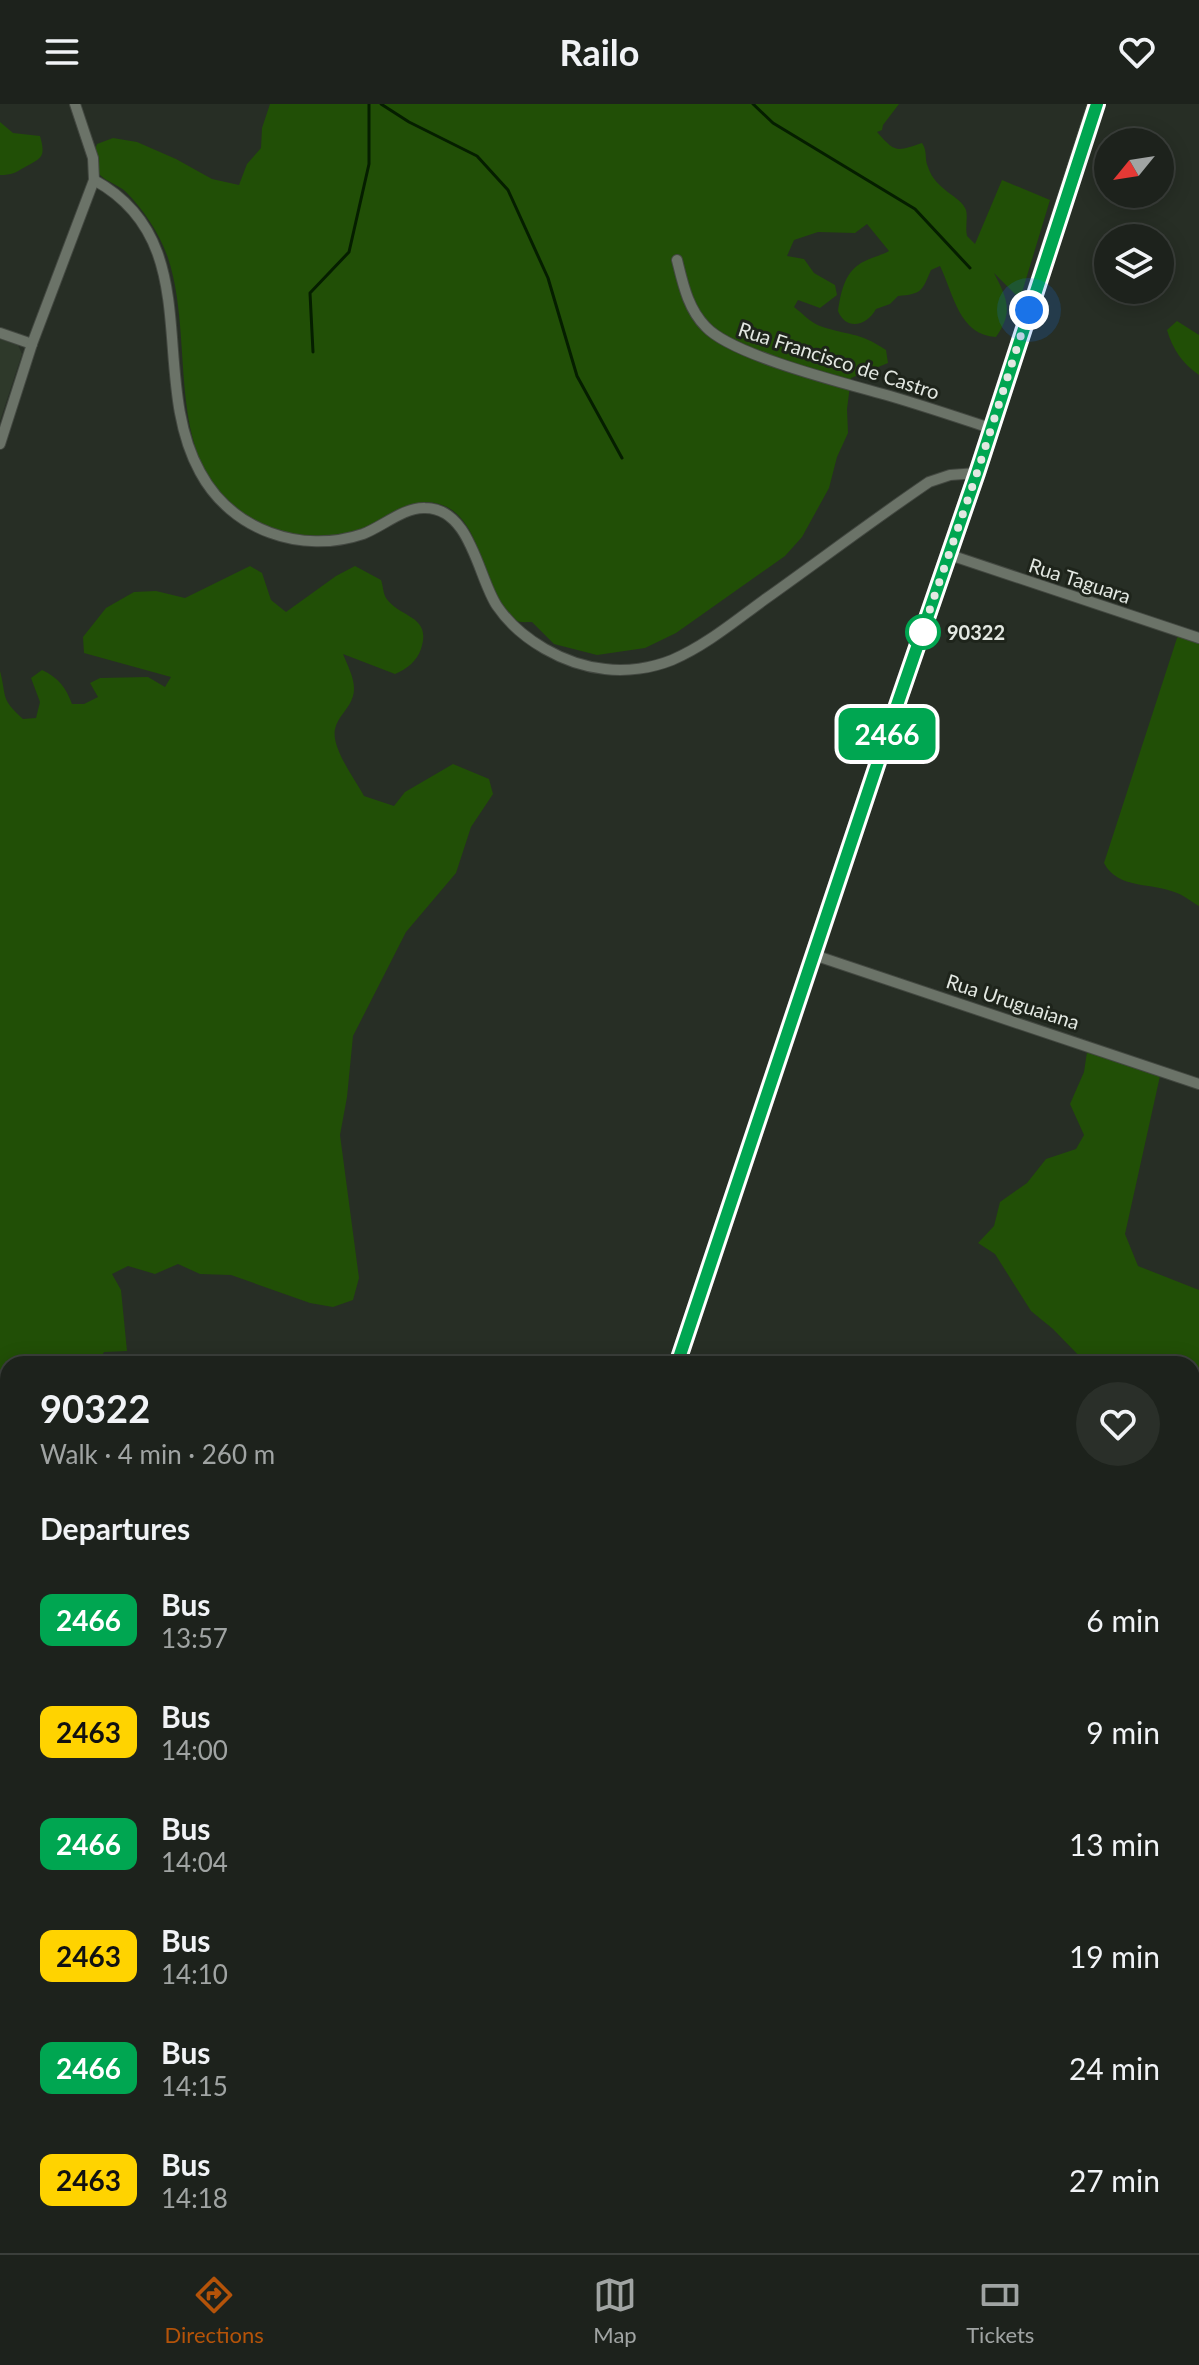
<!DOCTYPE html>
<meta charset="utf-8">
<style>
body{margin:0;font-family:Lato,sans-serif;background:#2a2f29;color:#f1f3f6;height:100vh;display:flex;flex-direction:column;font-size:30px;white-space:nowrap}
*{box-sizing:border-box;margin:0}
p{font-size:26px;color:#a0a4a3}
.icon{flex:none;width:44px;height:44px;fill:none;stroke:currentColor;stroke-width:2;stroke-linecap:round;stroke-linejoin:round}
.map{position:relative;flex:1;overflow:hidden}
.sheet{position:absolute;left:0px;top:1252px;width:1200px;height:898px;display:flex;flex-direction:column;background:#1d221c;border-radius:24px 24px 0 0;box-shadow:0 4px 20px #0003,0 0 0 2px #3b3f3b}
.sheet>*{flex:none}
.badge{padding:0 16px;border-radius:12px;font-size:28px;line-height:52px}
.needle{width:52px;rotate:240deg}
.fabs{position:absolute;left:1094px;top:24px;display:grid;gap:16px}
.fabs a{display:grid;place-items:center;width:80px;height:80px;border-radius:50%;background:#1d221c;box-shadow:0 4px 20px #0003,0 0 0 2px #3b3f3b;font-size:40px}
.you{position:absolute;width:40px;height:40px;margin:-20px;border:6px solid #fff;border-radius:50%;background:#1a73e8;box-shadow:0 0 0 12px #1a73e833}
.map>.badge{position:absolute;translate:-50% -50%;box-shadow:0 0 0 4px #fff}
h2{padding:0 40px;font-size:30px;line-height:72px}
.round{display:grid;place-items:center;flex:none;width:84px;height:84px;border-radius:42px;background:#2a2f29}
.overview{display:flex;align-items:center;justify-content:space-between;height:136px;padding:0 40px}
h1{font-size:38px;font-weight:700;line-height:60px}
ul{padding:0;list-style:none}
li{display:flex;align-items:center;gap:24px;height:112px;padding:0 40px}
li div{flex:1}
li b{display:block;font-size:30px}
li em{font-style:normal}
li .badge{min-width:88px;font-weight:700;text-align:center}
header{display:flex;justify-content:space-between;align-items:center;height:104px;padding:0 40px;background:#1d221c;font-size:36px;font-weight:700}
.dock{display:flex;justify-content:space-around;align-items:center;height:112px;border-top:2px solid #3b3f3b;background:#1d221c;font-size:22px;color:#a0a4a3}
.dock a{display:grid;justify-items:center;gap:4px}
.dock .on{color:#b45309}
.map>svg:first-child{display:block}
</style>
<header><svg class="icon" aria-label="menu" viewBox="0 0 24 24"><path d="M4 6h16M4 12h16M4 18h16"/></svg>Railo<svg class="icon" aria-label="heart" viewBox="0 0 24 24"><path d="M12 20l-8-8c-3-5 5-10 8-4 3-6 11-1 8 4z"/></svg></header>
<div class="map">
<svg width="1199" height="2149" viewBox="0 0 1199 2149">
<rect width="100%" height="100%" fill="#272e25"/>
<path fill="#2e392a" d="M0 235 18 241 22 250 0 317Z"/>
<g fill="#214f06">
<path d="M270 0H899L883 21 882 26 877 28C896 50 897 47 922 39 928 48 924 54 928 63 935 86 961 92 966 106 968 114 965 123 967 132L975 140 1002 76 1050 96 1020 195 994 169C1007 194 1014 208 996 233 959 231 954 191 940 162L931 166C922 187 922 190 898 192L890 200 876 205C867 222 846 227 838 207 841 187 845 166 865 157 873 153 882 151 889 147L867 120 855 129 818 128 794 136 787 152 804 155 814 169 835 181 837 191 820 204 798 196 794 203C802 209 811 219 820 222 848 232 858 227 886 246L888 259 851 274 847 305 848 329 837 353 829 384 802 433 785 452 676 529 645 544 597 551 554 540 532 518C526 518 520 519 514 516 482 498 487 424 447 403 416 387 391 415 363 426 339 436 298 434 274 425 154 381 199 248 168 154 160 130 143 105 126 88 119 81 107 78 100 71 95 66 97 61 99 54L95 46 97 40 113 34 137 38 176 55 212 75 239 81 247 60 261 44 262 24Z"/>
<path d="M0 18 13 29 40 32C46 53 42 54 25 63 15 69 12 71 0 71Z"/>
<path d="M1177 217 1199 231V271C1182 259 1173 246 1167 226Z"/>
<path d="M250 462 262 469 271 496 286 508 336 472 355 462 381 476C383 481 383 489 386 494 401 515 432 511 421 545 417 557 407 565 395 570L343 550C348 563 357 578 353 592 350 604 338 612 335 625 331 644 355 675 364 692L394 702 405 688 453 660 489 675 493 690 471 723 456 769 406 828 353 932 347 993 340 1031 359 1174 353 1196 333 1203 310 1199 231 1171 200 1170 178 1160 155 1170 128 1162 112 1170 121 1186 127 1247 104 1248 97 1260H8V1663L0 1664V567C7 594 0 594 23 615L36 614 40 598 31 574 42 566C59 574 66 584 72 600H84L98 593 90 579 100 574 148 573 165 583 171 573 84 549 83 533 106 504 134 488 156 487 185 494Z"/>
<path d="M1178 531 1199 538V802C1192 798 1185 792 1177 789 1152 778 1118 786 1104 759Z"/>
<path d="M1087 948 1160 972 1125 1130 1138 1162 1199 1186V1401H1192V1260H1087L1053 1225 1031 1207 995 1150 978 1139 994 1122 1000 1098 1027 1079 1046 1055 1076 1045 1084 1031 1070 1000 1084 968Z"/>
<path d="M1199 1525V1641L1192 1646V1527Z"/>
<path d="M0 1815 8 1823V2003L0 2004Z"/>
<path d="M18 2142H144L143 2149H21Z"/>
</g>
<g fill="none" stroke-linecap="round" stroke-linejoin="round">
<g stroke="#051e00" stroke-width="3">
<path d="M381 0 409 18 477 52 508 86 548 174 577 272 622 354"/>
<path d="M753 0 773 19 915 105 970 164"/>
<path d="M313 248 310 189 349 148 369 60V0"/>
<path d="M0 1928 8 1938"/>
<path d="M46 2149 51 2142"/>
</g>
<g stroke="#434841" stroke-width="12">
<g id="street">
<path d="M94 76C208 138 147 272 200 368 231 426 301 451 363 430 382 423 404 403 425 404 471 404 478 474 497 502 520 536 565 561 605 565 627 568 652 564 672 556 705 542 735 517 764 496 819 457 873 416 929 378L950 371 977 369"/>
<path d="M677 156C683 180 688 205 706 223 733 252 848 280 890 292 924 302 957 313 990 324"/>
<path d="M0 229 32 240"/>
<path d="M0 340 32 240 94 76 93 54 75 0"/>
<path d="M950 451 1199 534"/>
<path d="M814 851 1199 980"/>
<path d="M1192 1410H1199"/>
<path d="M1192 1810 1194 1802"/>
<path d="M269 2149 271 2142"/>
<path d="M588 2149 589 2142"/>
<path d="M718 2149 719 2142"/>
<path d="M847 2149 849 2142"/>
<path d="M974 2149 976 2142"/>
<path d="M1102 2149 1104 2142"/>
</g>
</g>
<g stroke="#434841" stroke-width="18">
<g id="primary">
<path d="M677 1260 902 586 977 369 1096 0"/>
<path d="M438 2149 440 2142"/>
</g>
</g>
<use href="#street" stroke="#6b7368" stroke-width="10"/>
<use href="#primary" stroke="#64984c" stroke-width="16"/>
</g>
<g fill="none" stroke-linecap="round" stroke-linejoin="round">
<g stroke="#fff" stroke-width="18">
<path id="line" d="M677 1260 895 607 977 369 1097 0"/>
</g>
<use href="#line" stroke="#00a651" stroke-width="12"/>
<path stroke="#e3e8e2" stroke-width="8" stroke-dasharray="0 14.4" d="M923 528 919 537 977 369 1029 206"/>
</g>
<circle fill="#fff" stroke="#00a651" stroke-width="4" cx="923" cy="528" r="16"/>
<g text-anchor="middle" dominant-baseline="central" stroke-width="6" stroke-linejoin="round" paint-order="stroke">
<g font-size="20" fill="#e3e8e2" stroke="#1e241b">
<text transform="translate(839 256) rotate(18)">Rua Francisco de Castro</text>
<text transform="translate(1080 476) rotate(18)">Rua Taguara</text>
<text transform="translate(1013 897) rotate(18)">Rua Uruguaiana</text>
</g>
<g font-size="20" font-weight="bold" fill="#e3e8e2" stroke="#1e241b" text-anchor="start">
<text x="947" y="528">90322</text>
</g>
</g>
</svg>
<div class="fabs">
<a><svg class="needle" viewBox="-14 -14 28 28"><path d="M0-13l5 13h-10z" fill="#e53935"/><path d="M0 13l5-13h-10z" fill="#a0a4a3"/></svg></a>
<a><svg class="icon" aria-label="layers" viewBox="0 0 24 24"><path d="M12 4l9 5-9 5-9-5zM3 14l9 5 9-5"/></svg></a>
</div>
<div class="you" style="left:1029px;top:206px"></div>
<b class="badge" style="left:887px;top:630px;background:#00a651;color:#fff">2466</b>
<section class="sheet">
<div class="overview"><div><h1>90322</h1><p>Walk · 4 min · 260 m</p></div><a class="round"><svg class="icon" aria-label="heart" viewBox="0 0 24 24"><path d="M12 20l-8-8c-3-5 5-10 8-4 3-6 11-1 8 4z"/></svg></a></div>
<h2>Departures</h2>
<ul>
<li><span class="badge" style="background:#00a651;color:#fff">2466</span><div><b>Bus</b><p>13:57</p></div><em>6 min</em></li>
<li><span class="badge" style="background:#ffd300;color:#111">2463</span><div><b>Bus</b><p>14:00</p></div><em>9 min</em></li>
<li><span class="badge" style="background:#00a651;color:#fff">2466</span><div><b>Bus</b><p>14:04</p></div><em>13 min</em></li>
<li><span class="badge" style="background:#ffd300;color:#111">2463</span><div><b>Bus</b><p>14:10</p></div><em>19 min</em></li>
<li><span class="badge" style="background:#00a651;color:#fff">2466</span><div><b>Bus</b><p>14:15</p></div><em>24 min</em></li>
<li><span class="badge" style="background:#ffd300;color:#111">2463</span><div><b>Bus</b><p>14:18</p></div><em>27 min</em></li>
</ul>
</section>
</div>
<nav class="dock">
<a class="on"><svg class="icon" aria-label="directions" viewBox="0 0 24 24"><path d="M12 3l9 9-9 9-9-9zM9 14v-3h6M13 9l2 2-2 2"/></svg>Directions</a>
<a><svg class="icon" aria-label="map" viewBox="0 0 24 24"><path d="M3 6l6-2 6 2 6-2v14l-6 2-6-2-6 2zM9 4v14M15 6v14"/></svg>Map</a>
<a><svg class="icon" aria-label="tickets" viewBox="0 0 24 24"><path d="M3 7h18v10H3zM15 7v10"/></svg>Tickets</a>
</nav>
